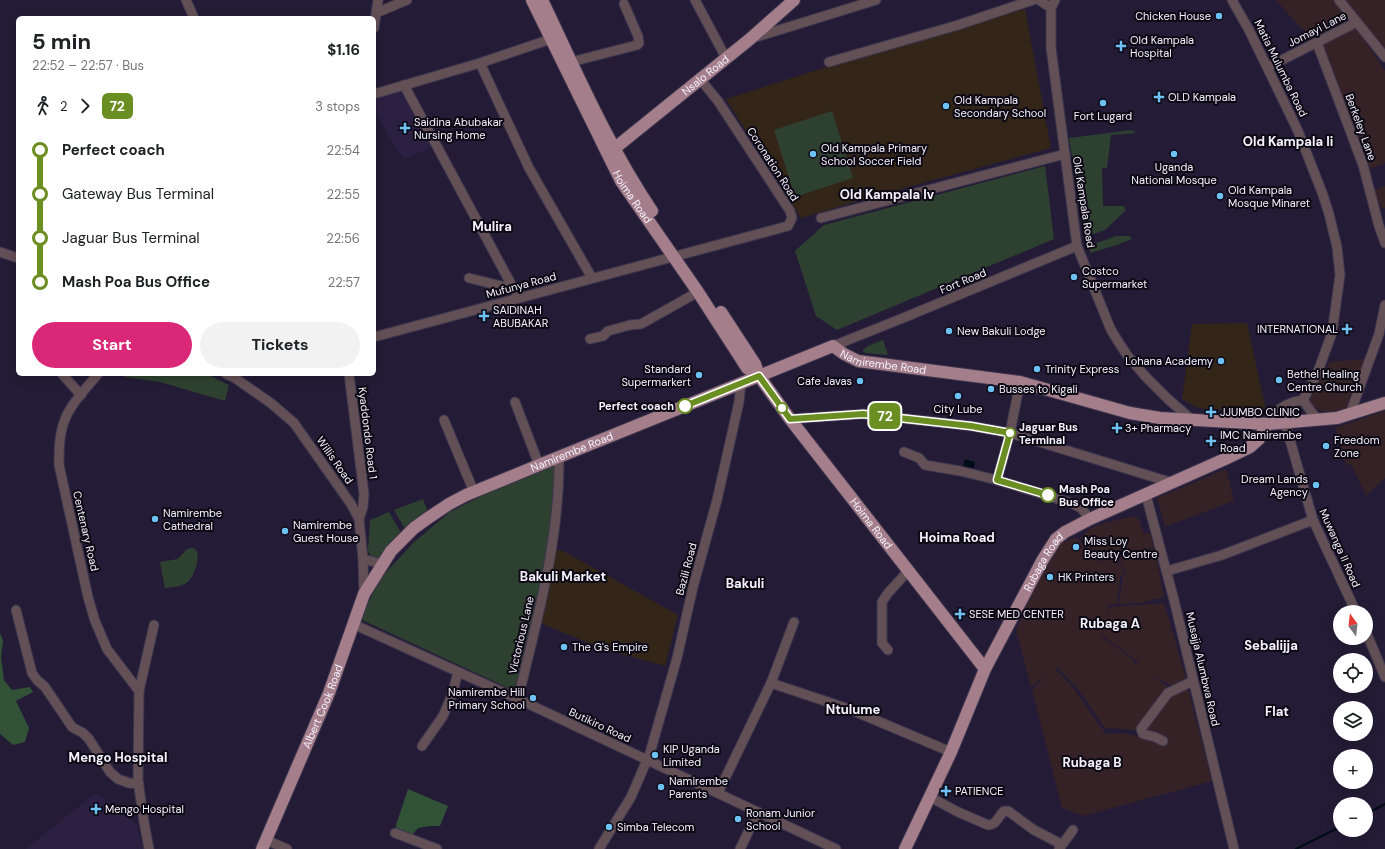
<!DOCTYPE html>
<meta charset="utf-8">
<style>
body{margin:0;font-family:"DM Sans",sans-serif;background:#f2f2f2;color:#202124;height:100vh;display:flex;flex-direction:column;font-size:15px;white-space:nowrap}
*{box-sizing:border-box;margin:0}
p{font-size:13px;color:#757577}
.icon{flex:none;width:22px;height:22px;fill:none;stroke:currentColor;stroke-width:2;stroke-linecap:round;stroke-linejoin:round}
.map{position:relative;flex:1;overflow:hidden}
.panel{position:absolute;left:16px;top:16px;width:360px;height:360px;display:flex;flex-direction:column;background:#fff;border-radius:6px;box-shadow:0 2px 10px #0003}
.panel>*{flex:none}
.badge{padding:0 8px;border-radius:6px;font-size:14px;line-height:26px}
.needle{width:26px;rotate:345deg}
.controls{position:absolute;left:1333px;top:605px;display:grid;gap:8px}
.controls a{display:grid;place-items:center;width:40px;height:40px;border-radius:50%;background:#fff;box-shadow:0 2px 10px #0003;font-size:20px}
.map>.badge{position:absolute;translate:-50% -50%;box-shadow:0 0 0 2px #fff}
.legs{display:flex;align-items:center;gap:6px;height:44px;padding:0 16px;font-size:13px}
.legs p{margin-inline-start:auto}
.headline{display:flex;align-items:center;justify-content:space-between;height:68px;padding:0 16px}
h1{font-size:22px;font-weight:700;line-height:30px}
.primary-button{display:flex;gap:8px;margin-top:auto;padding:8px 16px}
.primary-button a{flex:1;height:46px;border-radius:24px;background:#db2777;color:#fff;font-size:16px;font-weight:700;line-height:46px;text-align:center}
.primary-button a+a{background:#f2f2f2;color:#202124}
ul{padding:0 16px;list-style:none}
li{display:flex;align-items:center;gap:14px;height:44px;font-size:15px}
li i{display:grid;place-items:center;width:6px;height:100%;margin:0 5px;background:currentColor}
li i::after{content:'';width:10px;height:10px;margin:-5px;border:3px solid;border-radius:50%;background:#fff}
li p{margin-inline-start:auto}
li:first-child i{background:linear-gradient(#0000 50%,currentColor 0)}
li:last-child i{background:linear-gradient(currentColor 50%,#0000 0)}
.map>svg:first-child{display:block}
</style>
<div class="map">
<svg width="1385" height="849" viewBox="0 0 1385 849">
<rect width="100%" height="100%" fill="#241c36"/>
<g fill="#352227" fill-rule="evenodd">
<path d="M1276 0H1335L1349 17 1337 28 1315 41 1298 25Z"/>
<path d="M1344 0H1385V52L1360 19Z"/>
<path d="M1350 29H1356L1359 31 1385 71V163L1368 170 1357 137 1322 45Z"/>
<path d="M1385 186V208L1382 209 1374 190Z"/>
<path d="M1366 359 1347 409 1330 413 1321 411 1312 406 1310 398 1330 362Z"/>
<path d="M1385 411V478L1366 496 1351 464 1346 465 1335 428Z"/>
<path d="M1226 469 1234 501 1165 527 1157 498Z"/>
<path d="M1133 516 1139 519 1144 534 1150 533 1154 548 1132 551 1116 558 1125 573 1120 576 1118 604 1108 605 1105 619 1109 607 1164 603 1187 681 1175 687 1153 676 1168 687 1135 730 1105 728 1077 688 1057 667 1055 669 1071 685 1106 734 1122 733 1138 736 1167 697 1187 685 1212 781 1083 816 1062 808 1032 690 1047 675 1031 687 1016 631 1034 588 1058 544 1076 537 1095 558 1112 570 1099 559 1080 538 1091 528 1098 525ZM1102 635 1138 662 1136 665 1132 659 1102 637Z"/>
<path d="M1155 549 1164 597 1138 603 1119 604 1123 576 1126 573 1118 558 1133 552Z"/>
</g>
<g fill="#2b2041">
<path d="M402 92 419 118 434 146 404 159 390 139 374 108V100Z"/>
<path d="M96 793 137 825 143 849H26Z"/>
</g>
<g fill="#332619">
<path d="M1025 9 1051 148 875 196 801 218 726 99 836 64Z"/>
<path d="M1247 323 1266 411 1206 409 1196 407 1182 399 1192 324Z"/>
<path d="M553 549 563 551 678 615 665 666 603 649 538 622Z"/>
</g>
<g fill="#2e4130">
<path d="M832 111 853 178 795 197 774 130Z"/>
<path d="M1132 130 1136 133 1111 135 1107 168H1102L1103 206H1124L1126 210 1105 230 1085 237 1069 138Z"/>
<path d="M1045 166 1054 239 837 330 816 316 795 251 824 225Z"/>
<path d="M1116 236H1129L1132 239 1117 245 1090 253 1089 246Z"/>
<path d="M883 340 888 355 866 353 863 352V350L868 346Z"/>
<path d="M124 374H207L229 385 225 401 160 382 125 377Z"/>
<path d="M554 466 556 479 549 547 515 691 360 619 380 579 414 542 450 512 495 489Z"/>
<path d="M423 499 428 512 415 519 405 529 394 510Z"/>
<path d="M389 512 401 533 379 559 372 558 368 551 370 520Z"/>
<path d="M190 548C205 546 195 578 186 583 181 587 171 587 165 588L160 562 178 559 186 550Z"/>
</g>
<g fill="#315236">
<path d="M0 633 3 641 1 657 4 680 12 690 30 687 33 692 16 701 29 728 25 742 13 745 0 734Z"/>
<path d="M408 789 448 806 440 826H431L418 828 412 835 397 831 396 825Z"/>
</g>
<path fill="#000c18" d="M965 459 975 462 974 468 963 466Z"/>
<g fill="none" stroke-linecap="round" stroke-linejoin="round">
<g stroke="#000c18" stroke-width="2">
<path d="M1366 814 1385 804"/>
<path d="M1296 849 1340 827"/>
</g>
<g stroke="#3d364e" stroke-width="11">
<g id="minor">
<path d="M186 0 194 18"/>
<path d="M695 0 726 58"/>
<path d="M1039 0 1051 8"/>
<path d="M1055 0 1051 8V48L1077 246 1111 330 1121 346 1127 355 1145 376 1168 399 1192 420"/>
<path d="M1232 0 1249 30 1298 131 1323 195 1329 214 1337 247 1340 275 1332 333 1317 374 1303 400"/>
<path d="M1339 0 1385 57"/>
<path d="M376 13 407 0"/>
<path d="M374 28 378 0"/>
<path d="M753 38 876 0"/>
<path d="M1317 43 1363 165 1379 226 1385 243"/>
<path d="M571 62 637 45 639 43 638 36 624 4"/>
<path d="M829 62 958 25 1033 0"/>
<path d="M480 63 529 168 592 278"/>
<path d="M1268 67 1357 22"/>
<path d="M404 85 518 297"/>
<path d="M374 94 480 63 551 39"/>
<path d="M821 218 1065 154"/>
<path d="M0 252 18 258"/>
<path d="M469 278 513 289"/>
<path d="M374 337 788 226 792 218 790 211 718 101 700 79"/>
<path d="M590 339 603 336 608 331 630 325 641 324 698 292"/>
<path d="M833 346 903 318 1077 246"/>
<path d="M62 374 81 395"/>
<path d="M98 374C87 387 69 406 64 422 59 436 59 451 59 465L88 597 95 621 107 649 139 691"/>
<path d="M226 374 235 378 272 404 294 423 351 504 359 519 363 559 364 594"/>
<path d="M349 374 364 494 363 507 359 519"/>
<path d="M1303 400 1312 413 1319 420"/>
<path d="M515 402 539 465"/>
<path d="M1350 414 1379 334 1385 305"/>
<path d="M790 419 863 414 971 426 1010 433 1173 483"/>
<path d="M444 420 474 492"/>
<path d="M1285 423 1313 520 1356 612"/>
<path d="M1267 424C1275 410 1287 402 1303 400"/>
<path d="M904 452 919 458 925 465 960 471 997 480 1071 503 1081 508 1090 519"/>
<path d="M997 480 1010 433 1020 382"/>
<path d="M1146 495 1174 600 1234 849"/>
<path d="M363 559 382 564"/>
<path d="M1167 571 1222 555 1313 520"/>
<path d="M16 610 32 673 37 680 45 687 72 727 83 733 89 739 110 772 118 779 129 783 139 784"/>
<path d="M353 624 518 699 836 849"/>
<path d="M1366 632 1385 677"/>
<path d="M888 650 882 643V602L888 593 909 570"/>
<path d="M771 683 849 709 951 752"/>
<path d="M518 699C537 620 560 539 559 457"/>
<path d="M1163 741 1155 737 1143 734 1141 729 1168 693 1193 681"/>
<path d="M422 746 443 716 452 695 458 672"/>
<path d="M718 793 771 683 794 622"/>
<path d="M930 797 958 812 988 825C997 825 998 816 1004 811H1008L1034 830 1061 844"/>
<path d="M395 833 437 849"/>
<path d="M266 840 287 849"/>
<path d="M149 849 144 822 138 781 139 691 154 625"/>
<path d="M599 849 631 797 650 753 677 658 693 587 717 500 739 402 741 383"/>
<path d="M740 849 758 812"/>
<path d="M1059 849 1073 830"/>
</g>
</g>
<g stroke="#3d364e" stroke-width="14">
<g id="major">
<path id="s1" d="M532 0 621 181 698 292 747 368 759 376 790 419 985 669"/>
<path d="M542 0C576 71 608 146 652 211"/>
<path id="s2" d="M615 148 750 39 794 0"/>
<path d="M721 312 755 364 759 376"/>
<path id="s3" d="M262 849 329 693 364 594 391 551 414 528 428 518 449 504 466 495 539 465 833 346 844 354 858 361 1020 382 1130 413 1160 418 1267 424 1337 418 1385 403"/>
<path id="s4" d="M905 849 951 752 985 669 1042 561 1056 539 1065 532 1090 519 1225 459 1250 447 1259 439 1267 424"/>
</g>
</g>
<use href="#minor" stroke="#635056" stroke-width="9"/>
<use href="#major" stroke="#a57e8b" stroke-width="12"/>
</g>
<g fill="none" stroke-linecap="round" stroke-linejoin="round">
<g stroke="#fff" stroke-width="9">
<path id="line-1" d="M685 406 759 376 790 419 863 414 971 426 1010 433 997 480 1048 495"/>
</g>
<use href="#line-1" stroke="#6b8e23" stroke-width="6"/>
</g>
<g fill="#6dc2f3" stroke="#0c0914" stroke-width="1.5">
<circle cx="1219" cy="16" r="4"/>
<path d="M1119 40h4v4h4v4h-4v4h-4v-4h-4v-4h4z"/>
<path d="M1157 91h4v4h4v4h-4v4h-4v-4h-4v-4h4z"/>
<circle cx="1103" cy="103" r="4"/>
<circle cx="946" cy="106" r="4"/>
<path d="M403 122h4v4h4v4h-4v4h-4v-4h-4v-4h4z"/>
<circle cx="813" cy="154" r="4"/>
<circle cx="1174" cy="154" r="4"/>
<circle cx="1220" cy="196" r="4"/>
<circle cx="1074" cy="277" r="4"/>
<path d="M482 310h4v4h4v4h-4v4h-4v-4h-4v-4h4z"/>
<path d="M1345 323h4v4h4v4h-4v4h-4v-4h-4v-4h4z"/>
<circle cx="949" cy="331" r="4"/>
<circle cx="1221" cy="361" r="4"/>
<circle cx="1037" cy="369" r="4"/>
<circle cx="699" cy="375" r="4"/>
<circle cx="1279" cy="380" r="4"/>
<circle cx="860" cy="381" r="4"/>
<circle cx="991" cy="389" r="4"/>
<circle cx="958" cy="396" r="4"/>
<path d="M1209 406h4v4h4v4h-4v4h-4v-4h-4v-4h4z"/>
<path d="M1115 422h4v4h4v4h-4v4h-4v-4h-4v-4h4z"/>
<path d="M1209 435h4v4h4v4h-4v4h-4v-4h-4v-4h4z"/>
<circle cx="1326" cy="446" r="4"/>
<circle cx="1316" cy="485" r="4"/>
<circle cx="155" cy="519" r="4"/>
<circle cx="285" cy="531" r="4"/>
<circle cx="1076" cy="547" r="4"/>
<circle cx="1050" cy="577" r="4"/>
<path d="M958 608h4v4h4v4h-4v4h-4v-4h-4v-4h4z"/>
<circle cx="564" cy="647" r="4"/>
<circle cx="533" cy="698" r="4"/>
<circle cx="655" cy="755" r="4"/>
<circle cx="661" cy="787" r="4"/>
<path d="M944 785h4v4h4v4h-4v4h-4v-4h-4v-4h4z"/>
<path d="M94 803h4v4h4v4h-4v4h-4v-4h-4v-4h4z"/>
<circle cx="738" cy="819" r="4"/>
<circle cx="609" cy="827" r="4"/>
</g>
<g fill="#fff" stroke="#6b8e23" stroke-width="2">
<circle cx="685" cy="406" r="7"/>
<circle cx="782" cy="408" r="5"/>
<circle cx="1010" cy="433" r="5"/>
<circle cx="1048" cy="495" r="7"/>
</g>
<g text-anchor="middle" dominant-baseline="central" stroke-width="4" stroke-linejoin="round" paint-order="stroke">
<g font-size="11" fill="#f4f2fd" stroke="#0c0914" text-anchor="start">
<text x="1211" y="16" text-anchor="end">Chicken House</text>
<text x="1130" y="40">Old Kampala<tspan x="1130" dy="13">Hospital</tspan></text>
<text x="1168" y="97">OLD Kampala</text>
<text x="954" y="100">Old Kampala<tspan x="954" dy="13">Secondary School</tspan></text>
<text x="1103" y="116" text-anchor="middle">Fort Lugard</text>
<text x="414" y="122">Saidina Abubakar<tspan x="414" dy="13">Nursing Home</tspan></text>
<text x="821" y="148">Old Kampala Primary<tspan x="821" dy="13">School Soccer Field</tspan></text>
<text x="1174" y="167" text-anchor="middle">Uganda<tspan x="1174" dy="13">National Mosque</tspan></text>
<text x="1228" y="190">Old Kampala<tspan x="1228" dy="13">Mosque Minaret</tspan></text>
<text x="1082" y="271">Costco<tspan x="1082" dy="13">Supermarket</tspan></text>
<text x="493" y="310">SAIDINAH<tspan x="493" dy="13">ABUBAKAR</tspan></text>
<text x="1338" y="329" text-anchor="end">INTERNATIONAL</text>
<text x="957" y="331">New Bakuli Lodge</text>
<text x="1213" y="361" text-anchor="end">Lohana Academy</text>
<text x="691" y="369" text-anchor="end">Standard<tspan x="691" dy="13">Supermarkert</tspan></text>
<text x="1045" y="369">Trinity Express</text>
<text x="1287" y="374">Bethel Healing<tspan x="1287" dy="13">Centre Church</tspan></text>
<text x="852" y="381" text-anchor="end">Cafe Javas</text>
<text x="999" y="389">Busses to Kigali</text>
<text x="958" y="409" text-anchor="middle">City Lube</text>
<text x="1220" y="412">JJUMBO CLINIC</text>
<text x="1125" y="428">3+ Pharmacy</text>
<text x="1220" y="435">IMC Namirembe<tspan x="1220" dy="13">Road</tspan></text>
<text x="1334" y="440">Freedom<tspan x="1334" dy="13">Zone</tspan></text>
<text x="1308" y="479" text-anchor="end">Dream Lands<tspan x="1308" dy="13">Agency</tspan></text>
<text x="163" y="513">Namirembe<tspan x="163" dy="13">Cathedral</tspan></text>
<text x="293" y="525">Namirembe<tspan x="293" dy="13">Guest House</tspan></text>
<text x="1084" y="541">Miss Loy<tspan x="1084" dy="13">Beauty Centre</tspan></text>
<text x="1058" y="577">HK Printers</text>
<text x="969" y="614">SESE MED CENTER</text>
<text x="572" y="647">The G's Empire</text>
<text x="525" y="692" text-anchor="end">Namirembe Hill<tspan x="525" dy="13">Primary School</tspan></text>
<text x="663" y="749">KIP Uganda<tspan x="663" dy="13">Limited</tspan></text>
<text x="669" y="781">Namirembe<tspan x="669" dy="13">Parents</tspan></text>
<text x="955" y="791">PATIENCE</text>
<text x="105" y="809">Mengo Hospital</text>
<text x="746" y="813">Ronam Junior<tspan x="746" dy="13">School</tspan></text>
<text x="617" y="827">Simba Telecom</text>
</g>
<g font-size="11" fill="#f4f2fd" stroke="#0c0914">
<text transform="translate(1317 29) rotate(-27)">Jomayi Lane</text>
<text transform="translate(1281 68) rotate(64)">Matia Mulumba Road</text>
<text stroke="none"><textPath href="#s2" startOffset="116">Nsalo Road</textPath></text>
<text transform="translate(1361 127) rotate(70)">Berkeley Lane</text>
<text transform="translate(773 164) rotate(57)">Coronation Road</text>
<text stroke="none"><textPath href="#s1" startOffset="221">Hoima Road</textPath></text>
<text transform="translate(1084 202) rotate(81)">Old Kampala Road</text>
<text transform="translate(963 281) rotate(-22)">Fort Road</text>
<text transform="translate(521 285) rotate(-15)">Mufunya Road</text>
<text stroke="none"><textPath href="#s3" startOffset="870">Namirembe Road</textPath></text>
<text transform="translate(368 433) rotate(83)">Kyaddondo Road 1</text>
<text stroke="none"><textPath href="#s3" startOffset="534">Namirembe Road</textPath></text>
<text transform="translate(335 460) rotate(55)">Willis Road</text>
<text stroke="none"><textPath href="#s1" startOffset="627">Hoima Road</textPath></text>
<text transform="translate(86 531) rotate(77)">Centenary Road</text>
<text transform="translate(1340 548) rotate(66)">Muwanga II Road</text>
<text stroke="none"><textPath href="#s4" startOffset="319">Rubaga Road</textPath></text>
<text transform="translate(686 569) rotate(-75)">Bazili Road</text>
<text transform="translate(521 635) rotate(-77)">Victorious Lane</text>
<text transform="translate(1203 669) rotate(77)">Musajja Alumbwa Road</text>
<text stroke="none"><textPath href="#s3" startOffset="155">Albert Cook Road</textPath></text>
<text transform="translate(600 725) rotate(25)">Butikiro Road</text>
</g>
<g font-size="11" font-weight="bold" fill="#f4f2fd" stroke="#0c0914" text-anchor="start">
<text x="674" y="406" text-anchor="end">Perfect coach</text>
<text x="1019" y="427">Jaguar Bus<tspan x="1019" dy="13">Terminal</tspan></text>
<text x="1059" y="489">Mash Poa<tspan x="1059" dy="13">Bus Office</tspan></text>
</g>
<g font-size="13" font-weight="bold" fill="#f4f2fd" stroke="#0c0914">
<text x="1288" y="141">Old Kampala Ii</text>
<text x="887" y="194">Old Kampala Iv</text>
<text x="492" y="226">Mulira</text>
<text x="957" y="537">Hoima Road</text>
<text x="563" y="576">Bakuli Market</text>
<text x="745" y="583">Bakuli</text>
<text x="1110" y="623">Rubaga A</text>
<text x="1271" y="645">Sebalijja</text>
<text x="853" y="709">Ntulume</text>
<text x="1277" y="711">Flat</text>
<text x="118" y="757">Mengo Hospital</text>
<text x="1092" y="762">Rubaga B</text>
</g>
</g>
</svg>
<div class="controls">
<a><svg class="needle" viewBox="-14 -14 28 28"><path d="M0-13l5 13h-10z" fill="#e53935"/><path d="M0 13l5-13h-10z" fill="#757577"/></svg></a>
<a><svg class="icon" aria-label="locate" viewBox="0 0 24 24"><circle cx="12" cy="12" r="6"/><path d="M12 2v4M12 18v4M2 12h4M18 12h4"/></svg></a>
<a><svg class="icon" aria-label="layers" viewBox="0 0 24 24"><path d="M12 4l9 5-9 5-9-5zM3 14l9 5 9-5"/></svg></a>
<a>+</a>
<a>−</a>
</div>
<b class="badge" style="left:885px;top:416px;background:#6b8e23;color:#fff">72</b>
<section class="panel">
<div class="headline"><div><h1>5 min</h1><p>22:52 – 22:57 · Bus</p></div><b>$1.16</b></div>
<div class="legs"><svg class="icon" aria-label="walk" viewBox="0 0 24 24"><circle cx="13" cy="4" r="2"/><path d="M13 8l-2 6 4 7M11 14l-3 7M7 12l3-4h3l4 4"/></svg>2<svg class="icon" aria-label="forward" viewBox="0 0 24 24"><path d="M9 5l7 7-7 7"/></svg><b class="badge" style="background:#6b8e23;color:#fff">72</b><p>3 stops</p></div>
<ul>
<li><i style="color:#6b8e23"></i><b>Perfect coach</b><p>22:54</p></li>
<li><i style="color:#6b8e23"></i><span>Gateway Bus Terminal</span><p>22:55</p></li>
<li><i style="color:#6b8e23"></i><span>Jaguar Bus Terminal</span><p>22:56</p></li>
<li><i style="color:#6b8e23"></i><b>Mash Poa Bus Office</b><p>22:57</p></li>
</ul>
<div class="primary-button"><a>Start</a><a>Tickets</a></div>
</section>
</div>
